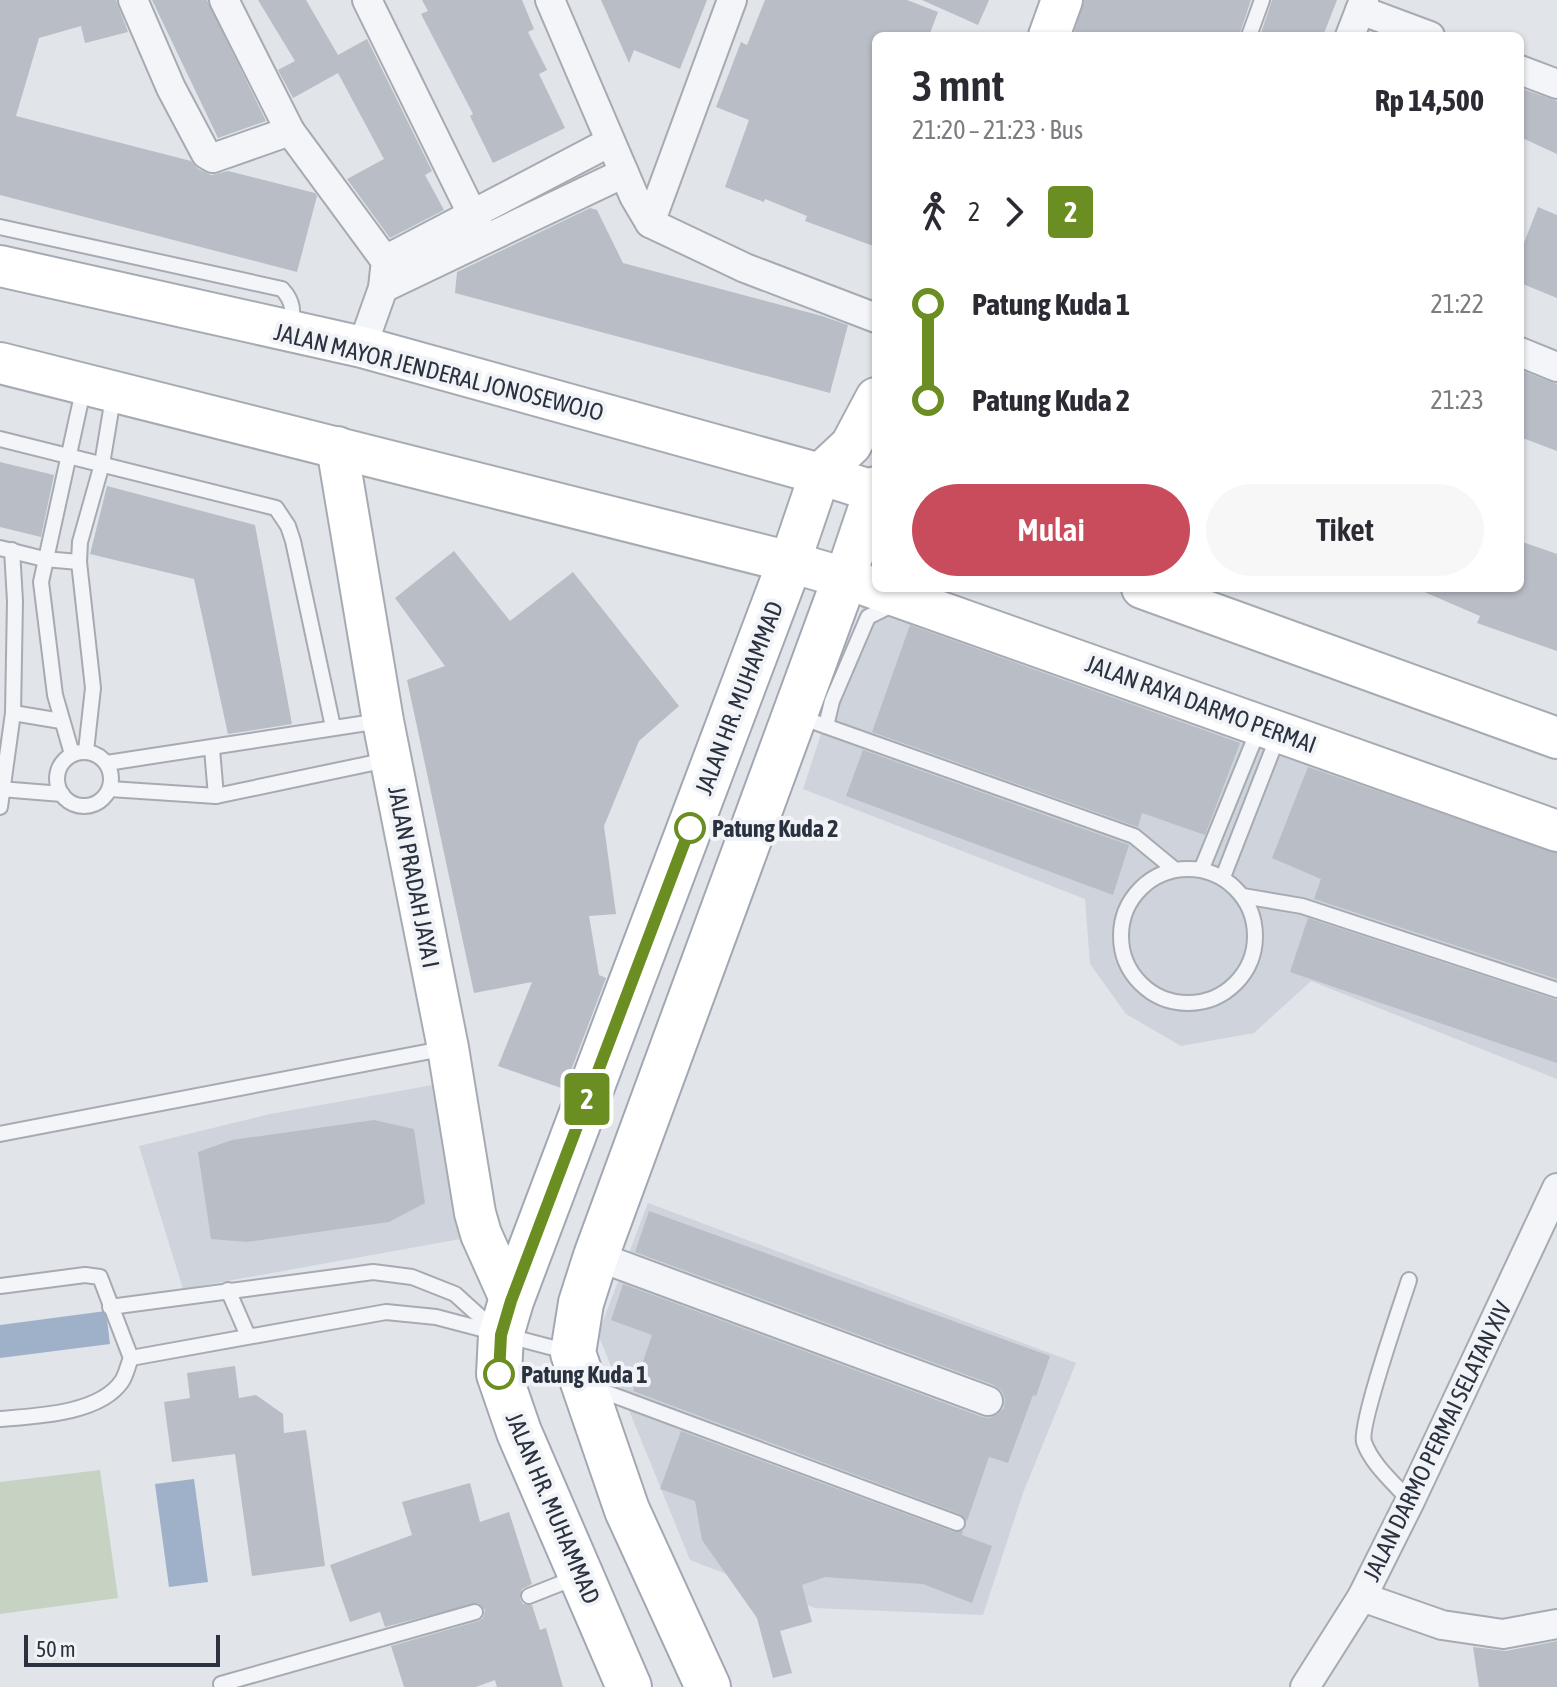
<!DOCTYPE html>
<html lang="id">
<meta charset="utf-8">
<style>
body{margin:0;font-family:"Asap Condensed",sans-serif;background:#f7f7f7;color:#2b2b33;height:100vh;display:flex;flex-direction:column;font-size:30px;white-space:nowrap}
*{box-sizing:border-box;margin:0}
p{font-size:26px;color:#7c7c81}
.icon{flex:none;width:44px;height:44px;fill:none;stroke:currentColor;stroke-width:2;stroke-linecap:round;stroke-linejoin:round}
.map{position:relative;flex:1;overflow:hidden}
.details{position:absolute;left:872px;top:32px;width:652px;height:560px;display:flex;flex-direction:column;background:#fff;border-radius:12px;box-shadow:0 2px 6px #0004}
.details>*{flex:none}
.badge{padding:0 16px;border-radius:6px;font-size:28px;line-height:52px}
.scale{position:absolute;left:24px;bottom:20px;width:196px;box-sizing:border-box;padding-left:8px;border:4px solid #2a3240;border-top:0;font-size:22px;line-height:28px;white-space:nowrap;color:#2a3240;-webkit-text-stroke:6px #f1f3f7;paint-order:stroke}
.map>.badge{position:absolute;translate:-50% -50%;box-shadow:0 0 0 4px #fff}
.legs{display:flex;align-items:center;gap:12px;height:88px;padding:0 40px;font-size:26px}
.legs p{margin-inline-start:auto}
.head{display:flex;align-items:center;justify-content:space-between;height:136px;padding:0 40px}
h1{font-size:44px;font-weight:600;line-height:60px}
.cta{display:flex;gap:16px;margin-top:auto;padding:16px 40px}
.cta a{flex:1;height:92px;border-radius:48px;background:#c84c5c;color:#fff;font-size:32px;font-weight:600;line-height:92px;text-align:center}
.cta a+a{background:#f7f7f7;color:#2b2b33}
ul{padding:0 40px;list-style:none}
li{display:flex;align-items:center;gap:28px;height:96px;font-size:30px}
li i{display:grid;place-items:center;width:12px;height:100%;margin:0 10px;background:currentColor}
li i::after{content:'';width:20px;height:20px;margin:-10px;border:6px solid;border-radius:50%;background:#fff}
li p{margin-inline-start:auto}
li:first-child i{background:linear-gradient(#0000 50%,currentColor 0)}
li:last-child i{background:linear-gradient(currentColor 50%,#0000 0)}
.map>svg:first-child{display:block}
</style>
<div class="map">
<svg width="1557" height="1687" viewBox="0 0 1557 1687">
<rect width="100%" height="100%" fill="#e1e4e9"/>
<g fill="#cfd3db">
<path d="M870 584 1557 824V1079L1311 981 1254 1033 1181 1046 1126 1014 1090 964 1085 899 803 789Z"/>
<path d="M433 1085 466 1238 183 1289 139 1146 270 1114Z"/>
<path d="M648 1203 1076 1363 1023 1493 983 1615 815 1608 690 1560 598 1334Z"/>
</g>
<path fill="#c6d3c3" d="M100 1470 118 1598 0 1614V1482Z"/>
<g fill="#9eb1c8">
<path d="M106 1311 110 1344 0 1358V1325Z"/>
<path d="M194 1479 208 1582 169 1587 155 1484Z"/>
</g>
<g fill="#b9bdc6">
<path d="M0 0H116L128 32 85 43 81 26 39 38 16 116 191 161 198 169 211 175 228 171 315 193 317 196 297 272 0 195Z"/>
<path d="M152 0H207L266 121 218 138Z"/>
<path d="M258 0H306L338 55 367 39 432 171 425 175 444 210 390 238 347 179 384 159 338 73 293 98 278 70 295 61Z"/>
<path d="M422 0H522L534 29 528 32 547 70 539 74 565 128 493 163 470 116 473 114 421 14 428 11Z"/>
<path d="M601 0H707L680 69 634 50 629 63Z"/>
<path d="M765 0H907L938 12 929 36H876V247L805 221 807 216 765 199 764 202 725 187 749 120 716 107 741 42 747 45Z"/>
<path d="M922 0H989L978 25Z"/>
<path d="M1084 0H1251L1239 36H1073Z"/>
<path d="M1272 0H1337L1323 36H1260Z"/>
<path d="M1520 88 1557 101V154L1520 137Z"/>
<path d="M1538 207 1557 215V298L1520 283V253Z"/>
<path d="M590 208 597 210 623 263 822 316 848 325 830 393 455 293 457 272Z"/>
<path d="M1520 370 1557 384V451L1520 437Z"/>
<path d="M0 462 54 475 41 537 0 527Z"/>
<path d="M107 486 255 525 292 724 228 734 194 579 90 554Z"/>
<path d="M1520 541 1557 554V651L1477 623 1480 616 1415 588H1520Z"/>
<path d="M454 551 510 621 573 572 679 706 639 741 604 826 616 914 589 916 599 975 606 978 564 1089 498 1066 532 982 474 993 407 680 445 666 395 598Z"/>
<path d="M910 625 1240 743 1205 835 1142 813 1138 827 872 732Z"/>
<path d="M863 750 1129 845 1113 895 846 796Z"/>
<path d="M1308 767 1557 853V979L1314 899 1321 879 1272 858Z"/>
<path d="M1308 918 1557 1000V1063L1290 972Z"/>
<path d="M374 1120 414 1129 425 1203 389 1222 247 1242 211 1239 198 1152 232 1140Z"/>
<path d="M649 1211 1050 1356 1036 1396 1033 1395 1008 1463 989 1457 967 1521 960 1514 633 1391 652 1335 611 1320 623 1284 982 1417 990 1418 998 1414 1004 1408 1005 1399 1002 1391 994 1385 635 1252Z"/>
<path d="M235 1366 239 1398 256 1395 283 1414 284 1433 306 1430 325 1566 252 1576 235 1454 172 1462 164 1402 190 1398 187 1373Z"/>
<path d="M681 1431 954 1532 963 1531 962 1535 992 1546 972 1603 923 1584 825 1577 802 1585 812 1622 780 1631 792 1673 773 1678 757 1618 702 1540 695 1501 660 1489Z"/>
<path d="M470 1483 480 1522 509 1512 532 1584 522 1589 520 1599 523 1604 532 1605 540 1630 546 1628 563 1687H497L495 1680 476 1687H404L391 1646 478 1621 483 1618 485 1610 478 1603 385 1627 380 1612 350 1622 330 1565 412 1535 402 1502Z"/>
<path d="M1557 1641V1687H1479L1473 1647 1506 1651Z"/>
</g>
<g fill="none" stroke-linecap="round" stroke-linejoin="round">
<g stroke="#a6abb3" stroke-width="18">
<g id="lane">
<path d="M1249 36 1262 0"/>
<path d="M0 227 282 289C294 302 293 311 291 328"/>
<path d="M0 439 276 508 288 526 293 541 333 727"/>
<path d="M0 548 44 559 79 562"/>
<path d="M13 713 61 721"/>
<path d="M817 723 1134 836 1174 869"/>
<path d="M826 726 832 701 868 617 886 608 896 607"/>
<path d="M212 749 216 796"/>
<path d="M86 751 93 688 79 562 80 542 102 464 114 392"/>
<circle cx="84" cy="779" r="27"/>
<path d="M72 754 55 695 41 582 84 386"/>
<path d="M107 763 380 721"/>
<path d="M0 789 62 794"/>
<path d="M110 789 216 796 387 760"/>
<path d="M0 807 13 713 15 601 12 550"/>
<path d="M1202 868 1259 728"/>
<circle cx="1188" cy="936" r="67"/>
<path d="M1223 877 1278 736"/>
<path d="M1243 896 1302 906 1557 990"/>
<path d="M0 1134 447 1048"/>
<path d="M1409 1280C1401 1305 1359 1425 1364 1442 1372 1465 1395 1484 1410 1501"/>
<path d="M0 1286 85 1275 100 1277 131 1358C128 1365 126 1375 122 1381 100 1414 36 1416 0 1419"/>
<path d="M228 1290 248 1336"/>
<path d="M110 1307 373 1272 412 1277 455 1294 497 1332"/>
<path d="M131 1358 386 1312 436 1317 569 1352"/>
<path d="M594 1388 957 1523"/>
<path d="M529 1596 577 1577"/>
<path d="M221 1684 475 1612"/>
</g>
</g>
<g stroke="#a6abb3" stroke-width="32">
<g id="street">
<path d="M133 0 171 88 206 154 213 158 290 131"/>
<path d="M224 0 290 131 385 260"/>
<path d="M367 0 484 238"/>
<path d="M550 0 634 196 650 223 745 268 876 318"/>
<path d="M1360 10 1430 36"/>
<path d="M1350 36 1364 0"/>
<path d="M1520 70 1557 84"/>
<path d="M650 223 732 0"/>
<path d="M385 260 610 142"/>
<path d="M383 288 624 173"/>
<path d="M362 347 383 288 385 269"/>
<path d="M1520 352 1557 367"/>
<path d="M596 1256 988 1401"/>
<path d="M1362 1597 1442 1625 1503 1634 1557 1624"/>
<path d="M1305 1687 1362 1597 1410 1501 1557 1188"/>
</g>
</g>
<g stroke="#a6abb3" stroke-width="44">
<g id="secondary">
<path d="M1049 36 1062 0"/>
<path d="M0 266 362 347 820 474 876 492"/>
<path d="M0 363 790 562 845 578 1557 831"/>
<path d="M337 447 383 721 448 1048 475 1213 481 1234 511 1301"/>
<path d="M790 562 820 474 851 445 876 398"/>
<path d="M845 578 876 487"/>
<path d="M1142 588 1557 738"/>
</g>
</g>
<g stroke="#a1a8b4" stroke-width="48">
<g id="primary">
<path d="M629 1687 519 1432 499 1374 501 1335 511 1301 790 562"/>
<path d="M708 1687 627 1510 573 1353 581 1303 596 1256 845 578"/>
</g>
</g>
<use href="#lane" stroke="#f4f5f8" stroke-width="14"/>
<use href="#street" stroke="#f4f5f8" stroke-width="28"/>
<use href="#secondary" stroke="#fff" stroke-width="40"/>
<use href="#primary" stroke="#fff" stroke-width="44"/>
</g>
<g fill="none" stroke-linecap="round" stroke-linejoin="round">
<g stroke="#fff" stroke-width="18">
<path id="line-1" d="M499 1374 501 1335 511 1301 690 828"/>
</g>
<use href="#line-1" stroke="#6b8e23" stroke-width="12"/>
</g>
<g fill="#fff" stroke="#6b8e23" stroke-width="4">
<circle cx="690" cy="828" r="14"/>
<circle cx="499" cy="1374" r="14"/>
</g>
<g text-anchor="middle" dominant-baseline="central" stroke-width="8" stroke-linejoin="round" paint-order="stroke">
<g font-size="24" fill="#2a3240" stroke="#f1f3f7">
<text transform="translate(439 372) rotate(14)">JALAN MAYOR JENDERAL JONOSEWOJO</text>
<text transform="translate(739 698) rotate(-69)">JALAN HR. MUHAMMAD</text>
<text transform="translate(1201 704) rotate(20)">JALAN RAYA DARMO PERMAI</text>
<text transform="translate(414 877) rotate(79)">JALAN PRADAH JAYA I</text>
<text transform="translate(1437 1441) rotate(-64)">JALAN DARMO PERMAI SELATAN XIV</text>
<text transform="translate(553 1508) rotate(67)">JALAN HR. MUHAMMAD</text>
</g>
<g font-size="24" font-weight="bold" fill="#2a3240" stroke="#f1f3f7" text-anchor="start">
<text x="712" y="828">Patung Kuda 2</text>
<text x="521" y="1374">Patung Kuda 1</text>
</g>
</g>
</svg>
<div class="scale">50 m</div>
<b class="badge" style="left:587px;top:1099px;background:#6b8e23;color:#fff">2</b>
<section class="details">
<div class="head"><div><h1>3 mnt</h1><p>21:20 – 21:23 · Bus</p></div><b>Rp 14,500</b></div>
<div class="legs"><svg class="icon" aria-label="walk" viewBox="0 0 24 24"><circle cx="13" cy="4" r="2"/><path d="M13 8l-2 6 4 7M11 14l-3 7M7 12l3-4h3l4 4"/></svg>2<svg class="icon" aria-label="forward" viewBox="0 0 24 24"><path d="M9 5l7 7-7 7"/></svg><b class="badge" style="background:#6b8e23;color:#fff">2</b></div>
<ul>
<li><i style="color:#6b8e23"></i><b>Patung Kuda 1</b><p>21:22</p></li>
<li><i style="color:#6b8e23"></i><b>Patung Kuda 2</b><p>21:23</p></li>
</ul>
<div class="cta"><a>Mulai</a><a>Tiket</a></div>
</section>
</div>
